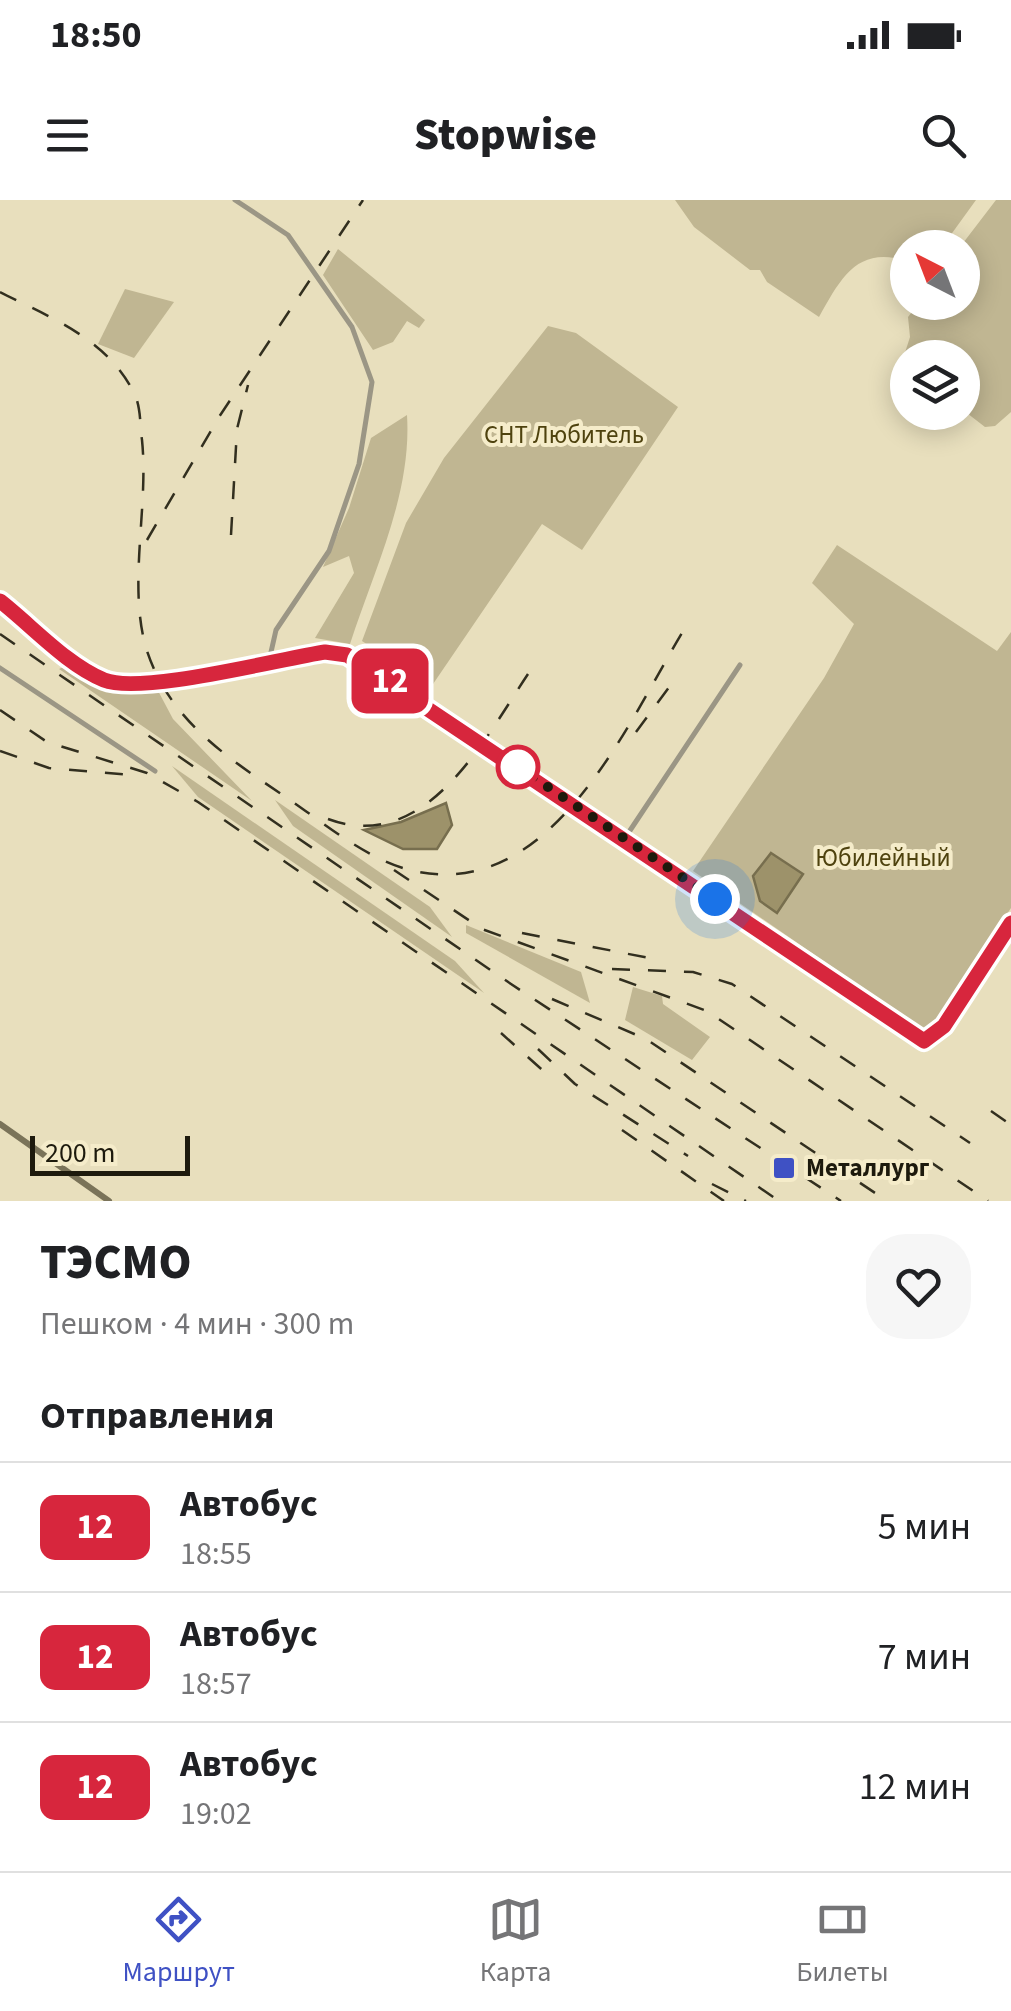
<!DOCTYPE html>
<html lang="ru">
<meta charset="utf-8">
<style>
body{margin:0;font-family:"Source Sans 3",sans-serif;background:#f6f6f6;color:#202124;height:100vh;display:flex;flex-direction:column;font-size:38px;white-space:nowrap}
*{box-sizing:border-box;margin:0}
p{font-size:32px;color:#757577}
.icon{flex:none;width:55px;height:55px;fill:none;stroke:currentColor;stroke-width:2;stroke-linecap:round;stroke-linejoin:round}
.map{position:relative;height:1001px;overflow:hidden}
.panel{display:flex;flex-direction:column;background:#fff;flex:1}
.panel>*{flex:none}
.badge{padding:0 20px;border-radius:15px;font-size:35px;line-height:65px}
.needle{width:65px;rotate:318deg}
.tools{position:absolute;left:890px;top:30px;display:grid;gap:20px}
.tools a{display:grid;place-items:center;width:90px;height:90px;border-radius:50%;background:#fff;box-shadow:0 5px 25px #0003;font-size:50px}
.scale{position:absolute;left:30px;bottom:25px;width:160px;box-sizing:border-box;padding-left:10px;border:5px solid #1d1a0d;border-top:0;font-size:28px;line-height:35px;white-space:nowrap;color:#1d1a0d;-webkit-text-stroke:8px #f5ecca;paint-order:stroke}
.you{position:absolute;width:50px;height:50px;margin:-25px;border:8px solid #fff;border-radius:50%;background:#1a73e8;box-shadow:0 0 0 15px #1a73e833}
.map>.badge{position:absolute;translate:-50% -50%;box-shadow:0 0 0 5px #fff}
h2{padding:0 40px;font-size:38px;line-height:90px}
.round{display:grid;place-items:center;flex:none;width:105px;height:105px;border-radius:40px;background:#f6f6f6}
.headline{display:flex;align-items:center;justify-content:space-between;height:170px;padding:0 40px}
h1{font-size:48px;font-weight:800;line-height:75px}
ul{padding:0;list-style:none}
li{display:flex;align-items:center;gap:30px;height:130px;padding:0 40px;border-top:2px solid #e0e0e0}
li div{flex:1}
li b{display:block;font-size:38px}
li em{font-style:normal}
li .badge{min-width:110px;font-weight:700;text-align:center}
.status{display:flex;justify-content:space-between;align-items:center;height:70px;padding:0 50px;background:#fff;direction:ltr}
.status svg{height:28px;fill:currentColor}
header{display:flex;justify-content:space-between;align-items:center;height:130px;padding:0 40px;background:#fff;font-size:45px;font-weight:800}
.menu{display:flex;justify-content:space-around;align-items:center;height:140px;border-top:2px solid #e0e0e0;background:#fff;font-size:28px;color:#757577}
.menu a{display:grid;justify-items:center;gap:5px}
.menu .on{color:#3f51c4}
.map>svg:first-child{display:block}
</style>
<div class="status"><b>18:50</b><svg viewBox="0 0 49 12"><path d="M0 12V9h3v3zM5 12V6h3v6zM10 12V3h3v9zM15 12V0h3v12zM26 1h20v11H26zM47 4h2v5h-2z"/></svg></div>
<header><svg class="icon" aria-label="menu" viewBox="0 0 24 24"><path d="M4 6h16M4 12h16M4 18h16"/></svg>Stopwise<svg class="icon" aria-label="search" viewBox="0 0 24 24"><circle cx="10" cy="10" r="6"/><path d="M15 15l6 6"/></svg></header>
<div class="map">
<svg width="1011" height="1001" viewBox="0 0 1011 1001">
<rect width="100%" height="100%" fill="#e8dfbd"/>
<g fill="#c0b692">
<path d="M675 0H976L942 47 908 48 907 61C858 46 842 76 819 117L767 82 760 70H750L694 27Z"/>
<path d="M996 0H1011V212L995 226 985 227 963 210 962 158H908L907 168 902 162 910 137 908 117 919 103 962 102 960 47Z"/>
<path d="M338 49 425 120 419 128 407 121 393 142 373 150 323 75Z"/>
<path d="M125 89 174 102 134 158 98 144Z"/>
<path d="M548 126 576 133 678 207 582 350 542 324 431 487 362 441 406 323 444 258Z"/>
<path d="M407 215C412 294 374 370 350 444L315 438 354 373 349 356 323 367 349 308 371 238Z"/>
<path d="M837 345 997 451 1011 432V708L928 833 693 671 824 478 854 424 812 383Z"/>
<path d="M70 464C101 485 120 489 156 487L173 519 252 601 59 469Z"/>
<path d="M172 566 455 761 484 793 198 597Z"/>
<path d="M275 600 430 707 452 737 293 626Z"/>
<path d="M466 725 581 772 590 803 466 733Z"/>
<path d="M633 787 662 796 663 804 710 837 692 860 625 820Z"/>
</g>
<g fill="#9d926a" stroke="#776e4e" stroke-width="2.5">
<path d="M446 603 452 625 437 649H403L364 630 401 622Z"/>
<path d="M771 653 803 674 777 713 760 701 753 676Z"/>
</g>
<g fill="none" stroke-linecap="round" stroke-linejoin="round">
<g stroke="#9b9685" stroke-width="5">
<path d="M235 0 288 35 352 127 372 182 359 264 329 351 276 430 269 461"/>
<path d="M0 468 155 571"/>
<path d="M625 638 740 465"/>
</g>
<path stroke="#9b9685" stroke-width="6" d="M0 401C32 426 67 465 104 480 141 495 279 458 325 452L347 455 924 841 944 826 1011 723"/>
<path stroke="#7a7359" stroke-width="6" d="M0 924 109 1001"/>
<g stroke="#322f1f" stroke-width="2.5" stroke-dasharray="18 18" stroke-linecap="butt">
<path d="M0 92C53 119 108 139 135 195 141 209 140 226 142 240 149 308 127 387 147 451 171 523 230 559 290 600 328 626 369 661 414 671 551 701 625 528 682 433"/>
<path d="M231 335 237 229 248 185"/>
<path d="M147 340 219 217 363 0"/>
<path d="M0 434 511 784 841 1001"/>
<path d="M0 510 47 542 147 573 198 602 779 1001"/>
<path d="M636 532 670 486"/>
<path d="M0 551 49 568 133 575"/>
<path d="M328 619C426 655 484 540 528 474"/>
<path d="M394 670 482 729 707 811 988 1001"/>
<path d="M522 733 654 759"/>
<path d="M612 769 693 772 732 784 970 943"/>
<path d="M552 799 646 839 887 1001"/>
<path d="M501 833 549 876"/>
<path d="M538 849 575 884 688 956"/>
<path d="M991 911 1011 925"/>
<path d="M622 930 724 1001"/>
<path d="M712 984 746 1001"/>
</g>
</g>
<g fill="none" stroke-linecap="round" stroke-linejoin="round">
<g stroke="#fff" stroke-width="22">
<path id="line" d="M0 401C32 426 67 465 104 480 141 495 279 459 325 452L347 455 924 841 944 826 1011 723"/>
</g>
<use href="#line" stroke="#d7263d" stroke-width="15"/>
<path stroke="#1d1a0d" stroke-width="10" stroke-dasharray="0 18" d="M518 567 715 699"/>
</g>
<circle fill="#fff" stroke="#d7263d" stroke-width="5" cx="518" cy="567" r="20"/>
<rect fill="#3f51c4" stroke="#f5ecca" stroke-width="4" x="772" y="956" width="24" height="24" rx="5"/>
<g text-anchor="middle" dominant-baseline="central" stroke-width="8" stroke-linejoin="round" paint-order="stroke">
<g font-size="25" fill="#4e420e" stroke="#f5ecca">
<text x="564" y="235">СНТ Любитель</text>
<text x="883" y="658">Юбилейный</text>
</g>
<g font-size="25" font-weight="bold" fill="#1d1a0d" stroke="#f5ecca" text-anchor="start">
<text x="806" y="968">Металлург</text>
</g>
</g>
</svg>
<div class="tools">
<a><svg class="needle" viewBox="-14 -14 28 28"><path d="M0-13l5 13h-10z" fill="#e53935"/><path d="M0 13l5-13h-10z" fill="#757577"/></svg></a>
<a><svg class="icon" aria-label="layers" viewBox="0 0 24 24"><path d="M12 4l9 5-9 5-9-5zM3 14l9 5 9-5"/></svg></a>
</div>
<div class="scale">200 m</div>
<div class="you" style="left:715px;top:699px"></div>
<b class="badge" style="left:390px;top:481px;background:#d7263d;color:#fff">12</b>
</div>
<section class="panel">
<div class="headline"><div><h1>ТЭСМО</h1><p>Пешком · 4 мин · 300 m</p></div><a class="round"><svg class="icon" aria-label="heart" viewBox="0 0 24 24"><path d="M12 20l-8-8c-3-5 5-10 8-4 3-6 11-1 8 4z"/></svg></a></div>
<h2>Отправления</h2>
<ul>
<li><span class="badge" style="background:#d7263d;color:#fff">12</span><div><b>Автобус</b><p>18:55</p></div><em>5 мин</em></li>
<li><span class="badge" style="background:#d7263d;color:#fff">12</span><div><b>Автобус</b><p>18:57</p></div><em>7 мин</em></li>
<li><span class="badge" style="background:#d7263d;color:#fff">12</span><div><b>Автобус</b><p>19:02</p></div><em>12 мин</em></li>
</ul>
</section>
<nav class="menu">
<a class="on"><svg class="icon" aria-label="directions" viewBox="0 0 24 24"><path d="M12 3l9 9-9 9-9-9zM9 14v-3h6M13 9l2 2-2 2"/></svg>Маршрут</a>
<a><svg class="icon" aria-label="map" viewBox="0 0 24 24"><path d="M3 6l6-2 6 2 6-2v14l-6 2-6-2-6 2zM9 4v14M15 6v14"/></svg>Карта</a>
<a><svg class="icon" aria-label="tickets" viewBox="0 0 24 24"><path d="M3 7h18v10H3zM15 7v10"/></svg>Билеты</a>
</nav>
